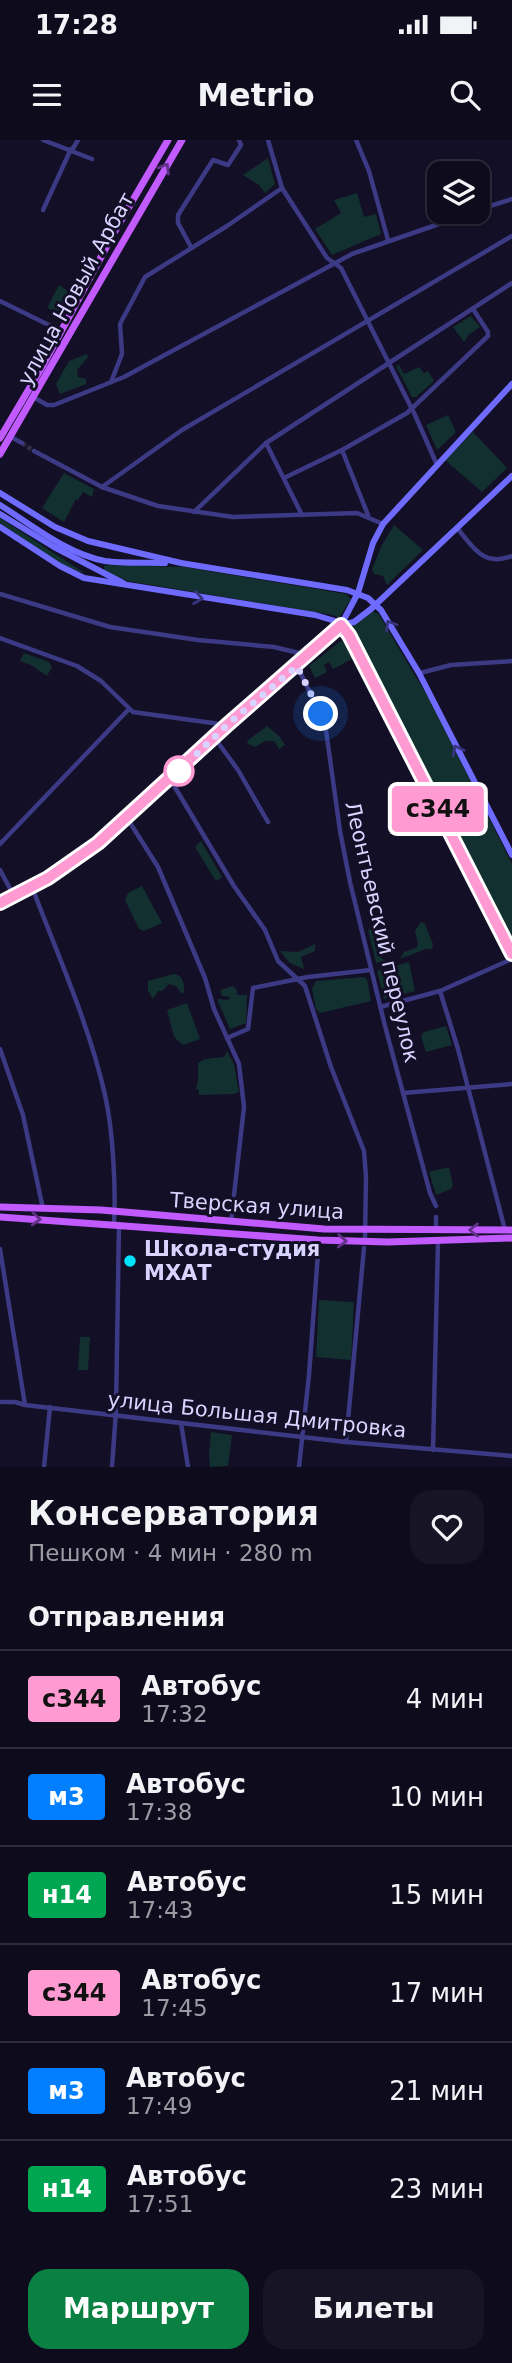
<!DOCTYPE html>
<html lang="ru">
<meta charset="utf-8">
<style>
body{margin:0;font-family:"DejaVu Sans",sans-serif;background:#171425;color:#f1f3f6;height:100vh;display:flex;flex-direction:column;font-size:26px;white-space:nowrap}
*{box-sizing:border-box;margin:0}
p{font-size:23px;color:#9b9ba3}
.icon{flex:none;width:38px;height:38px;fill:none;stroke:currentColor;stroke-width:2;stroke-linecap:round;stroke-linejoin:round}
.map{position:relative;height:1327px;overflow:hidden}
.details{display:flex;flex-direction:column;background:#0e0b1c;flex:1}
.details>*{flex:none}
.badge{padding:0 14px;border-radius:5px;font-size:24px;line-height:46px}
.fabs{position:absolute;left:427px;top:21px;display:grid;gap:14px}
.fabs a{display:grid;place-items:center;width:63px;height:63px;border-radius:14px;background:#0e0b1c;box-shadow:0 2px 5px #0004,0 0 0 2px #2e2b3b;font-size:35px}
.you{position:absolute;width:35px;height:35px;margin:-18px;border:5px solid #fff;border-radius:50%;background:#1a73e8;box-shadow:0 0 0 10px #1a73e833}
.map>.badge{position:absolute;translate:-50% -50%;box-shadow:0 0 0 4px #fff}
h2{padding:0 28px;font-size:26px;line-height:63px}
.round{display:grid;place-items:center;flex:none;width:74px;height:74px;border-radius:21px;background:#171425}
.head{display:flex;align-items:center;justify-content:space-between;height:119px;padding:0 28px}
h1{font-size:33px;font-weight:700;line-height:52px}
.button{display:flex;gap:14px;margin-top:auto;padding:14px 28px}
.button a{flex:1;height:80px;border-radius:21px;background:#0b8043;color:#fff;font-size:28px;font-weight:700;line-height:80px;text-align:center}
.button a+a{background:#171425;color:#f1f3f6}
ul{padding:0;list-style:none}
li{display:flex;align-items:center;gap:21px;height:98px;padding:0 28px;border-top:2px solid #2e2b3b}
li div{flex:1}
li b{display:block;font-size:26px}
li em{font-style:normal}
li .badge{min-width:77px;font-weight:700;text-align:center}
.status{display:flex;justify-content:space-between;align-items:center;height:49px;padding:0 35px;background:#0e0b1c;direction:ltr}
.status svg{height:19px;fill:currentColor}
header{display:flex;justify-content:space-between;align-items:center;height:91px;padding:0 28px;background:#0e0b1c;font-size:32px;font-weight:700}
.map>svg:first-child{display:block}
</style>
<div class="status"><b>17:28</b><svg viewBox="0 0 49 12"><path d="M0 12V9h3v3zM5 12V6h3v6zM10 12V3h3v9zM15 12V0h3v12zM26 1h20v11H26zM47 4h2v5h-2z"/></svg></div>
<header><svg class="icon" aria-label="menu" viewBox="0 0 24 24"><path d="M4 6h16M4 12h16M4 18h16"/></svg>Metrio<svg class="icon" aria-label="search" viewBox="0 0 24 24"><circle cx="10" cy="10" r="6"/><path d="M15 15l6 6"/></svg></header>
<div class="map">
<svg width="512" height="1327" viewBox="0 0 512 1327">
<rect width="100%" height="100%" fill="#130f26"/>
<g fill="#12302f">
<path d="M268 18 275 44 265 53 259 45 243 35Z"/>
<path d="M357 53 364 77 376 74 381 94 332 115 315 89 341 73 334 60Z"/>
<path d="M59 145 68 151 58 175 49 169 48 166Z"/>
<path d="M471 176 480 187 467 196V198L464 202 453 187 461 182 463 183 462 181Z"/>
<path d="M87 214 88 217 77 230 78 237 86 239V244L60 254 56 244 69 221Z"/>
<path d="M399 225 404 234 419 227 424 233 428 231 434 241 416 257H412L396 226Z"/>
<path d="M448 275 456 292 437 310 426 285Z"/>
<path d="M473 292 507 328 482 352 445 320Z"/>
<path d="M64 333 94 349 92 357 83 352 78 360 76 359 64 382 42 368Z"/>
<path d="M0 378 83 432 84 433C57 427 23 399 0 383Z"/>
<path d="M394 385 423 410 387 445 383 436 374 434 372 429 382 405Z"/>
<path d="M108 425 185 427 346 454 351 459 339 478 333 475 127 441 104 431V426Z"/>
<path d="M372 472 378 473 432 564 512 724V806L352 490 353 485Z"/>
<path d="M342 500 352 519 333 529 329 522 324 525 327 532 315 538 309 526Z"/>
<path d="M24 513 49 522 52 527 47 536 31 525 20 521Z"/>
<path d="M267 586 279 596 285 605 279 609 274 601H265L255 607 248 604 247 601Z"/>
<path d="M201 701 222 737 216 741 195 707Z"/>
<path d="M142 746 162 783 144 791 139 789 125 760 128 753Z"/>
<path d="M421 782 425 784 433 804 432 809H426L400 819 404 812 416 808 418 804 415 791Z"/>
<path d="M375 788V792L385 805 380 817 386 821 376 823 368 790Z"/>
<path d="M315 804V811L301 817 304 829 290 823 280 811 298 812Z"/>
<path d="M409 822 415 851 384 859 377 831Z"/>
<path d="M174 834C183 835 185 845 184 852L182 854 176 846 169 844 162 851H158L153 859 148 851V841Z"/>
<path d="M364 837 367 839 371 861 320 873 316 869 312 849 316 841Z"/>
<path d="M233 846 237 850V855H247L246 883 230 889 217 859 228 860 230 857 222 856 220 850Z"/>
<path d="M187 863 200 899 183 905 174 897 167 870Z"/>
<path d="M446 886 452 905 426 912 421 896 424 892Z"/>
<path d="M227 911 234 924 239 952 233 954 199 955V950L196 949 198 940V923L205 919 224 917Z"/>
<path d="M449 1027 453 1045 451 1049 436 1055 429 1032Z"/>
<path d="M319 1160 354 1162 351 1220 316 1217Z"/>
<path d="M80 1197H90L88 1230H78Z"/>
<path d="M211 1292 232 1295 228 1326 210 1327 209 1315Z"/>
</g>
<g fill="none" stroke-linecap="round" stroke-linejoin="round">
<path stroke="#312d47" stroke-width="4.5" stroke-dasharray="4.5 2" stroke-linecap="butt" d="M22 303 34 311"/>
<g stroke="#3d3a85" stroke-width="4.5">
<path d="M43 0 92 19"/>
<path d="M268 0 282 48 327 118 341 128 415 275 437 325"/>
<path d="M356 0 369 31 388 100"/>
<path d="M72 10 78 0"/>
<path d="M43 70 71 9"/>
<path d="M478 70 512 59"/>
<path d="M191 107 178 83V75L213 20 228 25 241 5 239 0"/>
<path d="M0 161 61 191"/>
<path d="M111 242 122 214 120 184 145 137 227 86 282 48"/>
<path d="M35 258 47 265H54L124 237 352 114 474 72"/>
<path d="M11 297 22 303"/>
<path d="M266 303 302 375"/>
<path d="M342 310 368 375"/>
<path d="M34 311 102 347 158 366 233 377 357 373 383 384"/>
<path d="M284 338 342 310 407 273 488 196V192L473 169"/>
<path d="M102 347 182 290 512 96"/>
<path d="M194 372 266 303 512 143"/>
<path d="M457 388C474 408 483 427 512 416"/>
<path d="M0 454 110 487 198 500 274 507 307 515"/>
<path d="M0 498 77 526 101 541 133 572 227 585"/>
<path d="M297 526 325 583 340 691 350 742 385 886 430 1053 436 1066"/>
<path d="M420 533 451 525 512 521"/>
<path d="M214 597 238 630 268 682"/>
<path d="M170 639 234 746 265 790 278 821 305 846 331 927 364 1011 366 1037 365 1101"/>
<path d="M127 678 158 727 205 838 214 869 239 924 244 967 234 1055"/>
<path d="M0 704 129 569"/>
<path d="M0 730 14 756"/>
<path d="M32 747C58 816 89 884 105 955 113 990 116 1048 114 1084"/>
<path d="M440 851 458 909 505 1090"/>
<path d="M380 867 440 851 512 819"/>
<path d="M227 898 248 889 253 848 308 837 371 830"/>
<path d="M0 909 23 975 43 1069"/>
<path d="M403 953 512 944"/>
<path d="M231 1082 234 1059"/>
<path d="M436 1090V1077"/>
<path d="M0 1109 25 1265"/>
<path d="M0 1262H15L25 1265 346 1302 512 1316"/>
<path d="M181 1283 188 1327"/>
<path d="M346 1302 364 1108"/>
<path d="M433 1310 438 1101"/>
<path d="M44 1327 50 1267"/>
<path d="M112 1327 116 1271 119 1084"/>
<path d="M299 1327 309 1235 318 1113"/>
</g>
<g stroke="#6f6bff" stroke-width="6">
<path d="M0 353 55 387 88 401 181 423 347 450 368 458 381 470 419 533 512 715"/>
<path d="M0 365C32 385 67 414 105 421 125 424 146 422 165 423"/>
<path d="M0 374 54 407 123 443"/>
<path d="M0 387 60 426 84 438 315 475 335 481 349 495 512 814"/>
<path d="M341 485 354 482 371 469 512 336"/>
<path d="M0 763 48 738 98 703 227 585 341 485 358 453 373 403 383 384 512 244"/>
</g>
<g stroke="#c25bff" stroke-width="7">
<path d="M0 298 42 227 116 89 168 0"/>
<path d="M0 314 182 0"/>
<path d="M0 1067 101 1070 324 1089 512 1090"/>
<path d="M0 1077 318 1100 388 1102 512 1098"/>
</g>
</g>
<defs><path id="oneway-chevron" d="M-2-3.5L2.5 0L-2 3.5" fill="none" stroke-width="1.6" stroke-linecap="round" stroke-linejoin="round" transform="scale(1.75)"/></defs>
<g stroke="#623188">
<use href="#oneway-chevron" transform="translate(165 28) rotate(-59)"/>
<use href="#oneway-chevron" transform="translate(36 1079) rotate(3)"/>
<use href="#oneway-chevron" transform="translate(474 1090) rotate(180)"/>
<use href="#oneway-chevron" transform="translate(342 1101) rotate(2)"/>
</g>
<g stroke="#38347d">
<use href="#oneway-chevron" transform="translate(198 458) rotate(9)"/>
<use href="#oneway-chevron" transform="translate(390 485) rotate(-122)"/>
<use href="#oneway-chevron" transform="translate(457 610) rotate(-117)"/>
</g>
<g fill="none" stroke-linecap="round" stroke-linejoin="round">
<g stroke="#fff" stroke-width="16">
<path id="line" d="M0 763 48 738 98 703 227 585 341 485 349 495 512 814"/>
</g>
<use href="#line" stroke="#ff9ad2" stroke-width="10"/>
<path stroke="#d9d4ff" stroke-width="7" stroke-dasharray="0 12.6" d="M179 631 227 585 297 526 321 574"/>
</g>
<circle fill="#fff" stroke="#ff9ad2" stroke-width="3.5" cx="179" cy="631" r="14"/>
<circle fill="#00e5ff" stroke="#130f26" stroke-width="2.5" cx="130" cy="1121" r="7"/>
<g text-anchor="middle" dominant-baseline="central" stroke-width="6" stroke-linejoin="round" paint-order="stroke">
<g font-size="21" fill="#d9d4ff" stroke="#130f26">
<text transform="translate(76 149) rotate(-61)">улица Новый Арбат</text>
<text transform="translate(382 792) rotate(77)">Леонтьевский переулок</text>
<text transform="translate(257 1066) rotate(4)">Тверская улица</text>
<text transform="translate(257 1275) rotate(6)">улица Большая Дмитровка</text>
</g>
<g font-size="21" font-weight="bold" fill="#d9d4ff" stroke="#130f26" text-anchor="start">
<text x="144" y="1109">Школа-студия<tspan x="144" dy="24">МХАТ</tspan></text>
</g>
</g>
</svg>
<div class="fabs">
<a><svg class="icon" aria-label="layers" viewBox="0 0 24 24"><path d="M12 4l9 5-9 5-9-5zM3 14l9 5 9-5"/></svg></a>
</div>
<div class="you" style="left:321px;top:574px"></div>
<b class="badge" style="left:438px;top:669px;background:#ff9ad2;color:#111">с344</b>
</div>
<section class="details">
<div class="head"><div><h1>Консерватория</h1><p>Пешком · 4 мин · 280 m</p></div><a class="round"><svg class="icon" aria-label="heart" viewBox="0 0 24 24"><path d="M12 20l-8-8c-3-5 5-10 8-4 3-6 11-1 8 4z"/></svg></a></div>
<h2>Отправления</h2>
<ul>
<li><span class="badge" style="background:#ff9ad2;color:#111">с344</span><div><b>Автобус</b><p>17:32</p></div><em>4 мин</em></li>
<li><span class="badge" style="background:#027fff;color:#fff">м3</span><div><b>Автобус</b><p>17:38</p></div><em>10 мин</em></li>
<li><span class="badge" style="background:#00a651;color:#fff">н14</span><div><b>Автобус</b><p>17:43</p></div><em>15 мин</em></li>
<li><span class="badge" style="background:#ff9ad2;color:#111">с344</span><div><b>Автобус</b><p>17:45</p></div><em>17 мин</em></li>
<li><span class="badge" style="background:#027fff;color:#fff">м3</span><div><b>Автобус</b><p>17:49</p></div><em>21 мин</em></li>
<li><span class="badge" style="background:#00a651;color:#fff">н14</span><div><b>Автобус</b><p>17:51</p></div><em>23 мин</em></li>
</ul>
<div class="button"><a>Маршрут</a><a>Билеты</a></div>
</section>
